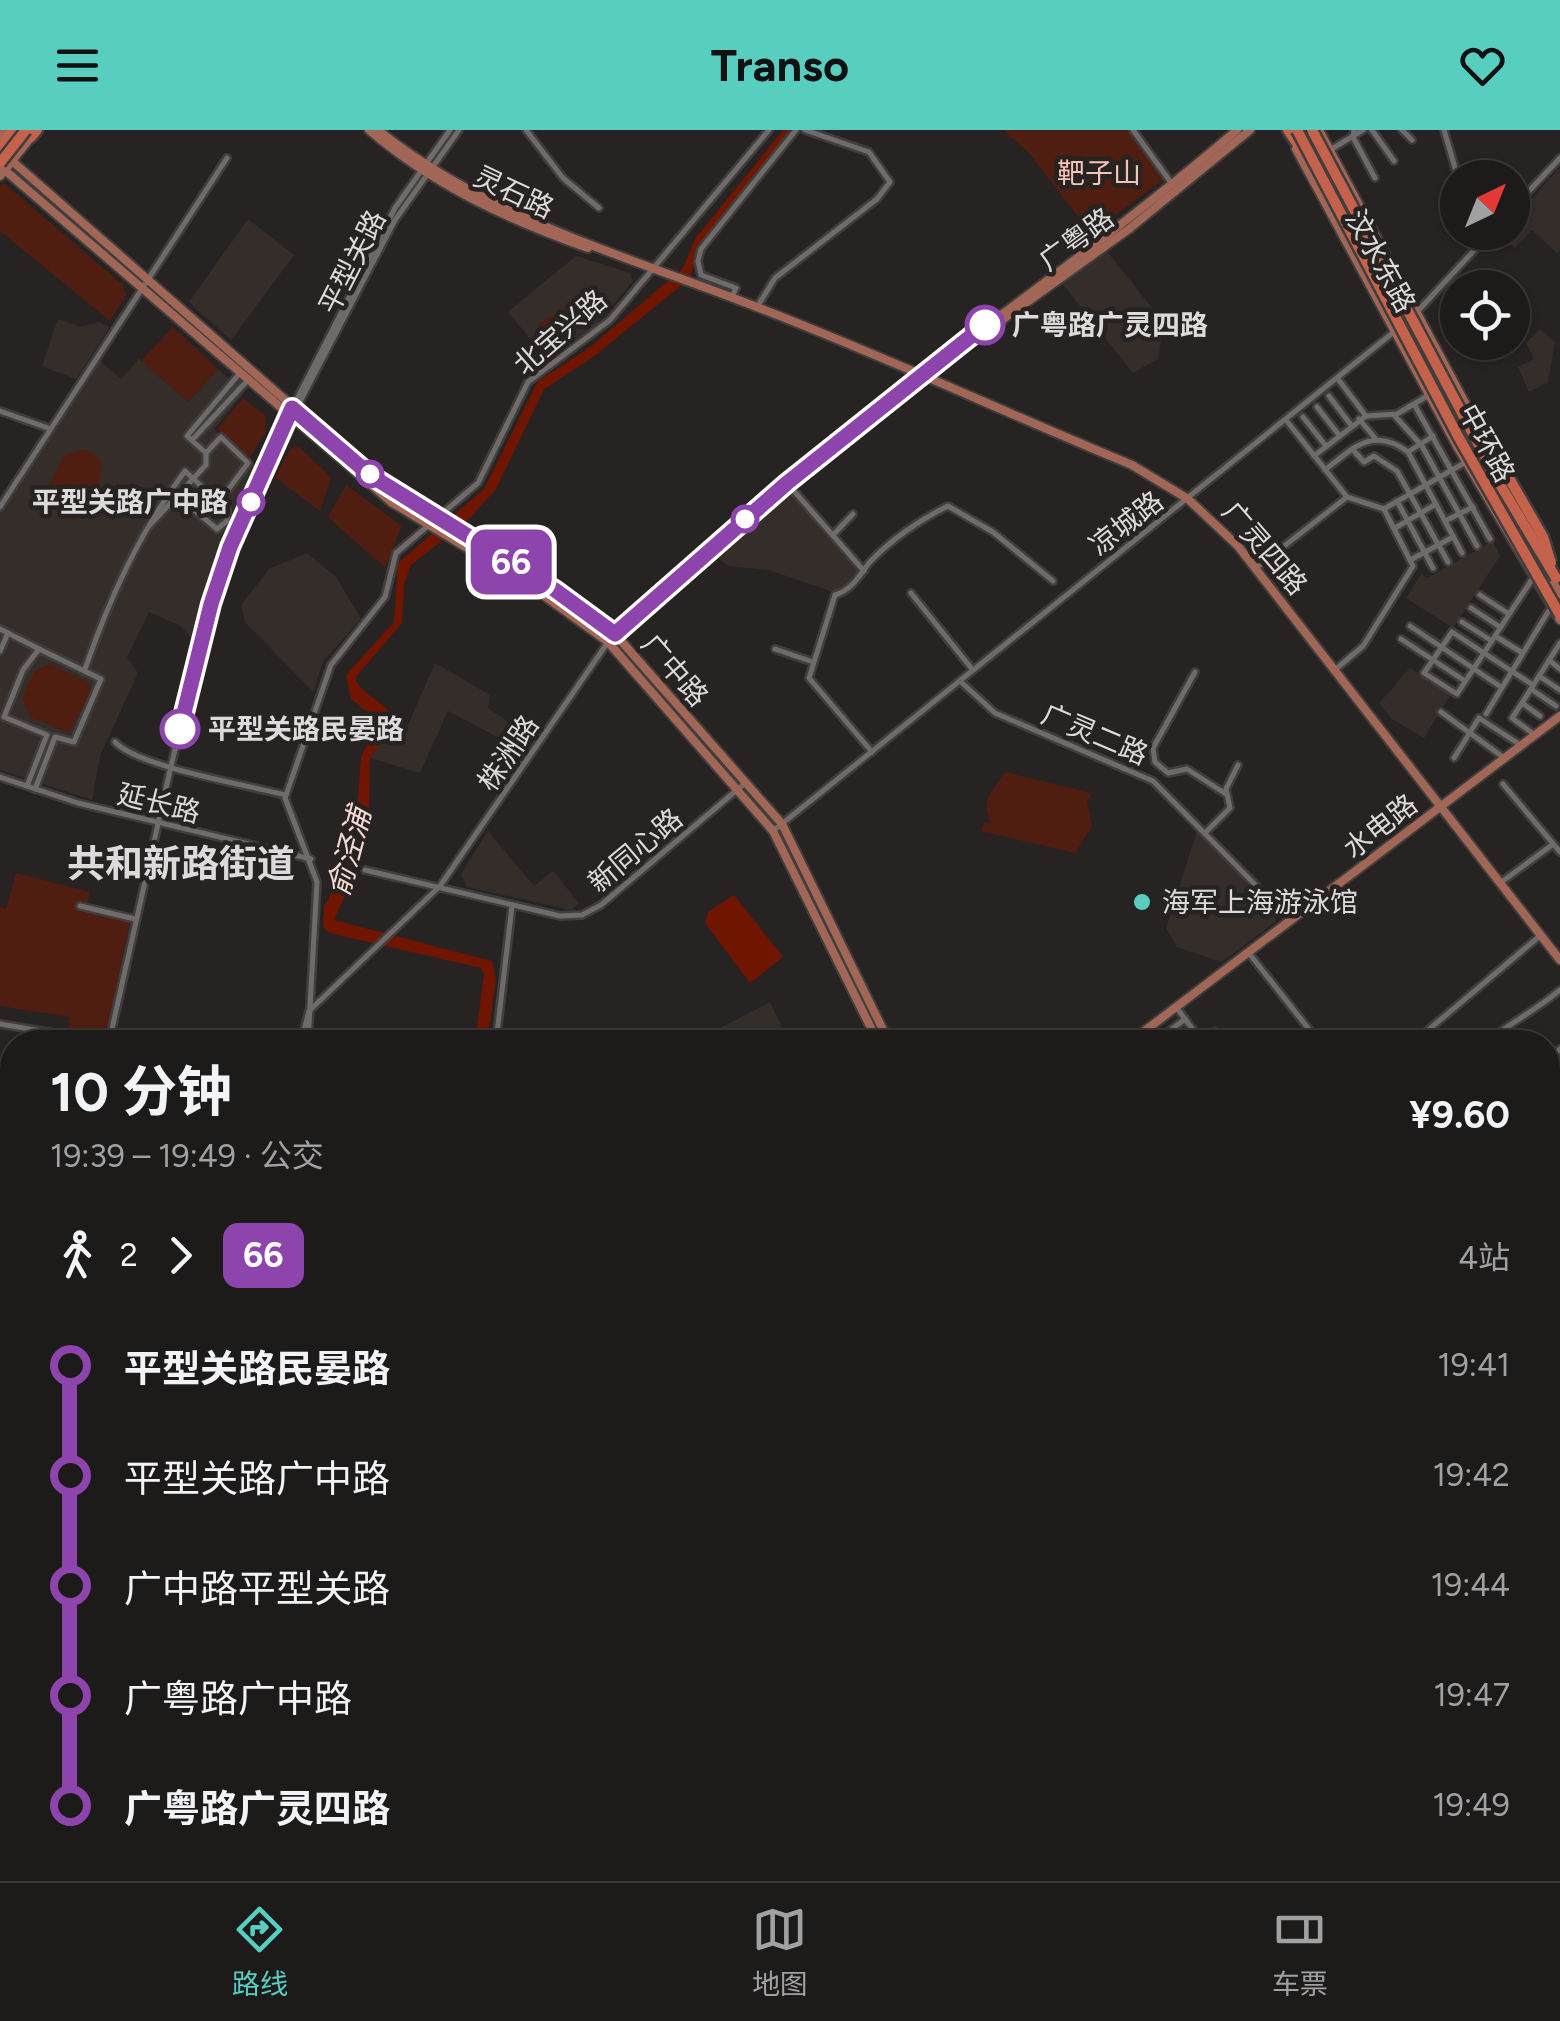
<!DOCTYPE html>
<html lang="zh">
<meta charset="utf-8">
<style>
body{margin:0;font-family:Figtree,"Noto Sans SC",sans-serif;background:#2a2727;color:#f1f3f6;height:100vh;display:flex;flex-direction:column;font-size:38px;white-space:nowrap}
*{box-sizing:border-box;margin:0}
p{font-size:32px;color:#a0a1a2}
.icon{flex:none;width:55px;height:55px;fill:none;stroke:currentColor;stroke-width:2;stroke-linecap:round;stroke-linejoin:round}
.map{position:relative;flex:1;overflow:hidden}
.sheet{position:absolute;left:0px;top:900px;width:1560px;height:852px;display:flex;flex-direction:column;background:#1d1a1a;border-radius:40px 40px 0 0;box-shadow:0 2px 8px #0004,0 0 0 2px #3b3839}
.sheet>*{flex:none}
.badge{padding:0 20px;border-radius:15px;font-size:35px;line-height:65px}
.needle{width:65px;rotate:43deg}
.controls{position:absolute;left:1440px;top:30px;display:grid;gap:20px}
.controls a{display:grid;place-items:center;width:90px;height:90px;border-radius:50%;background:#1d1a1a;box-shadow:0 2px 8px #0004,0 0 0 2px #3b3839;font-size:50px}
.map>.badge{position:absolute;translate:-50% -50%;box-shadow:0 0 0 5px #fff}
.legs{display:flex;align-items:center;gap:15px;height:110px;padding:0 50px;font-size:32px}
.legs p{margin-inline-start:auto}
.head{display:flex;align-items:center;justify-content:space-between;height:170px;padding:0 50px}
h1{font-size:55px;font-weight:700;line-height:75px}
ul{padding:0 50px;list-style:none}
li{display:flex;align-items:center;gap:35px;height:110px;font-size:38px}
li i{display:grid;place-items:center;width:15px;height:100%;margin:0 12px;background:currentColor}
li i::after{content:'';width:25px;height:25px;margin:-12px;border:8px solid;border-radius:50%;background:#1d1a1a}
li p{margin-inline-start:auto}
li:first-child i{background:linear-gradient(#0000 50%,currentColor 0)}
li:last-child i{background:linear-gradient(currentColor 50%,#0000 0)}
header{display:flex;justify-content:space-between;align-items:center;height:130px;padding:0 50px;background:#58cec0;color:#111;font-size:45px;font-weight:700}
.tab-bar{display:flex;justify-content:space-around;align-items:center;height:140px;border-top:2px solid #3b3839;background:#1d1a1a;font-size:28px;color:#a0a1a2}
.tab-bar a{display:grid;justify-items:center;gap:5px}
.tab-bar .current{color:#58cec0}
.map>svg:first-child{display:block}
</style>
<header><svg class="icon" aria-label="menu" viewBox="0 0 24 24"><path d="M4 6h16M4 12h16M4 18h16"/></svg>Transo<svg class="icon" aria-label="heart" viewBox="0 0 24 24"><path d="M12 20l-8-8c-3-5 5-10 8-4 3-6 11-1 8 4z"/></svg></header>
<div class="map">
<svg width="1560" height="1751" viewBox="0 0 1560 1751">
<rect width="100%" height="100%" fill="#272322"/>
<g fill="#352d2a">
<path d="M1560 37V120L1557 123 1532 100 1515 118 1500 103 1512 102 1513 90Z"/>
<path d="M248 89 294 125 231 210 189 172Z"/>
<path d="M1106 120 1164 193 1158 229 1133 243 1061 152Z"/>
<path d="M576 126 630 143 633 151 595 196 547 229 508 182Z"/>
<path d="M58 189 81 197 99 192 110 197 76 249 42 236Z"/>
<path d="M1540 199 1555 212 1548 252 1529 262 1518 237 1534 229 1526 213Z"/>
<path d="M98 229 121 249 139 229 188 272 218 239 244 263 214 299 258 337 203 471 194 511 179 495 149 482 127 527 138 543 100 626 92 670 0 640V382Z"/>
<path d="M790 361 861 440 843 459 833 462 769 440 728 436 719 428Z"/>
<path d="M1493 411 1500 426 1453 498 1406 468 1421 444 1427 448Z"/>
<path d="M307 423 336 447 361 488 323 532 313 562 245 492 241 475 269 439Z"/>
<path d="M435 533 490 565 488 578 529 606 520 619 448 581 420 643 370 628 395 594 407 597Z"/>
<path d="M1410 538 1451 564 1424 608 1392 589 1379 573Z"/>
<path d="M488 701 534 756 553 741 579 773 571 780 467 757 461 744Z"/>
<path d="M1197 701 1277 784 1275 792 1222 832 1177 817 1166 798Z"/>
<path d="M770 872 789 912H693Z"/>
<path d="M0 1172 12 1177V1271L0 1267Z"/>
</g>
<g fill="#501d11">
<path d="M1003 0H1128L1163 50 1076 114 1064 100 1079 88 1029 23Z"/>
<path d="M5 54 123 155 126 165 110 191 0 101V55Z"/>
<path d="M575 171 584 180 580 191 551 212 540 211 536 204 539 194Z"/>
<path d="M173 197 218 239 188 272 141 231Z"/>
<path d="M243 268 266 286 265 303 250 328 217 299Z"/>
<path d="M298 316 331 347 320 381 275 347 290 319Z"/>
<path d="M85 319 100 329C105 348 94 381 74 391L46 376 43 366 64 326Z"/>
<path d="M346 355 402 396 385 438 328 387Z"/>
<path d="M50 534 88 552 91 562 69 603 30 587 22 568 35 541Z"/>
<path d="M1005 642 1092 663 1087 671 1092 696 1075 723 981 701 984 692 991 693C979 669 994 661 1005 642Z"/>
<path d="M16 743 90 762 87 775 131 787 106 905 68 898 70 887 0 876V777L6 779Z"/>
<path d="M994 1740H1111L1096 1751H978Z"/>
</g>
<g fill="#701500">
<path d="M783 0H793L699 123 688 150 593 227 544 259 496 359 469 389 411 435 404 454 402 493 355 548C363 568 389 571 395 594L370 628 369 687 352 750 334 790 492 831 496 850 487 912H475L484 844 481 838 329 803 323 797 324 777 346 737 356 696 361 626 381 592 351 569 346 545 394 492 398 433 484 359 538 251 589 218 683 138 695 109Z"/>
<path d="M734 765 783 827 750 853 705 793 708 782Z"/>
</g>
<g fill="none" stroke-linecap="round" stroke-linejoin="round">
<g stroke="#403e3d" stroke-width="10">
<g id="minor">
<path d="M526 0 563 48 599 78"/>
<path d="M1133 0 1172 54"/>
<path d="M1354 0 1353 7 1375 48"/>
<path d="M1372 0 1394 31"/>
<path d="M1402 0 1412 10"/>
<path d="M1444 0 1458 48"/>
<path d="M1330 20 1363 0"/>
<path d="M1512 79 1560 28"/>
<path d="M732 167 736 158 701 145 698 131 701 119 796 0"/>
<path d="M757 177 775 148 877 69 890 52 869 22 805 0"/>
<path d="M1418 181 1491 102"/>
<path d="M1338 249 1366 286 1397 284 1429 265"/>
<path d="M1329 266 1351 295"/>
<path d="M1414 274 1490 409"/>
<path d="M294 275 395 78 450 0"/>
<path d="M1317 277 1339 305"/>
<path d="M0 281 48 298"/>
<path d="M1394 285 1422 316 1477 416"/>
<path d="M1303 287 1326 316"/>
<path d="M1359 289 1375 308"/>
<path d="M1286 290 1347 367 1384 379"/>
<path d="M192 310 247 251"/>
<path d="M1352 319 1364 332 1374 326 1397 341 1448 432"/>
<path d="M1408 322 1433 306"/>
<path d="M206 323 187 306 239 244"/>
<path d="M1314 326 1366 286"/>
<path d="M1325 340C1353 318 1373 296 1408 322L1462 423"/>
<path d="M787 353 864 441"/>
<path d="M1397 371 1433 438"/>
<path d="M0 377 227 28"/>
<path d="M1445 391 1473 377"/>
<path d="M150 395 206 335V323L221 307 248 333 219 372"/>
<path d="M1395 398 1436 374"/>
<path d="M833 405 853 384"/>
<path d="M1412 429 1453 407"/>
<path d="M1256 438 1347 367"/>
<path d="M1533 448C1507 487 1483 525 1457 564L1424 543 1452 502 1533 555"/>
<path d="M911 463 972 539"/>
<path d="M1480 465 1509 484"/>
<path d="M1471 478 1500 497"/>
<path d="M1462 492 1492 511"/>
<path d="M1410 496 1501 557"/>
<path d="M0 499 39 519"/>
<path d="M1495 506 1521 522"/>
<path d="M1401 509 1465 551"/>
<path d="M775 519 813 532"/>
<path d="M0 521 8 503"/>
<path d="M1549 530 1560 539"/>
<path d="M85 539C110 467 139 403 185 341L227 380V391L217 399 176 365"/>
<path d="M1336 539 1363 516 1413 436 1384 379 1466 332"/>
<path d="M1195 542 1153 618 1155 632 1168 643 1187 639 1226 664"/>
<path d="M1539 546 1560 560"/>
<path d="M960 551 995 583 1153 651 1291 791"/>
<path d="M1531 559 1556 576"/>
<path d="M1522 573 1512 588 1535 605"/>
<path d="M1441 582 1503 627"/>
<path d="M1486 584 1551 477"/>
<path d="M1540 586 1522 573 1560 513"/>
<path d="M115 612C138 637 248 655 285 665"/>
<path d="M872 622 809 548 835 465C852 460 859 446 869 433 889 411 921 389 948 376L993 402 1053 451"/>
<path d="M1454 628 1479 588 1522 616"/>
<path d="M0 647 78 673 311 729"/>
<path d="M1503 654 1560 722"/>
<path d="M27 656 47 605 4 587 23 540 39 519 101 549 74 612 55 607 35 659"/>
<path d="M773 701 1410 189"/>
<path d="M1206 702 1230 678 1226 659 1238 635"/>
<path d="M365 740 560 786 582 785 601 775 744 654"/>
<path d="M1500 753 1552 715"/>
<path d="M80 776 135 789"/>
<path d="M1248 822 1319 912"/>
<path d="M1176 877 1200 909"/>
<path d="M0 894 106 912"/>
<path d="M1431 906 1436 912"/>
<path d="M109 912 171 636 211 474 230 417 283 304 395 90 459 0"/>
<path d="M301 912 309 881 440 756 608 512"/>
<path d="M308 912 317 752 285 668 331 535 385 467 396 423 478 353 528 252 610 190 769 0"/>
<path d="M496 912 512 776"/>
<path d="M1162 912 1159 909 1185 889"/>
<path d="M1196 912 1215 902"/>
<path d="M1414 912 1541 805"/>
<path d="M1487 912C1511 892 1535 881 1560 860"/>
<path d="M1548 932 1560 919"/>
<path d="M1548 1051 1560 1040"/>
<path d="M0 1163 12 1168"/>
<path d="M1548 1173 1560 1182"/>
<path d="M0 1276 12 1280"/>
<path d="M0 1373 12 1378"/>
<path d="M1548 1374 1560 1368"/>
<path d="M1548 1437 1560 1458"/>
<path d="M0 1444 12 1414"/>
<path d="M0 1636 12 1638"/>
<path d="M216 1740 217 1751"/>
<path d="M304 1740V1751"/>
<path d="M438 1740 443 1751"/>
<path d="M540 1740 544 1751"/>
<path d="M18 1751 21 1740"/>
<path d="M539 1751 572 1740"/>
<path d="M1236 1751 1243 1740"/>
</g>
</g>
<g stroke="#403e3d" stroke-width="12">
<g id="major">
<path d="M369 0C433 55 509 90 588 118"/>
<path d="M378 0C488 88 626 126 754 176 882 225 1006 283 1132 335L1188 369 1238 416 1560 830"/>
<path d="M1319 0 1479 299"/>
<path d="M0 7 6 0"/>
<path d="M1296 19 1458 318 1560 490"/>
<path d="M3 23 371 345 555 460 615 504 782 694 889 912"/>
<path d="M0 36 391 372 532 457 608 512 773 701 878 912"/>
<path d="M0 46 32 6"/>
<path d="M934 239 1129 99 1250 0"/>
<path d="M1547 442 1560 464"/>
<path d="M612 507C800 315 1034 174 1237 0"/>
<path d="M1130 912 1560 586"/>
<path d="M0 1102 12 1104"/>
<path d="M1548 1721 1560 1733"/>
<path d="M1548 1733 1560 1744"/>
<path d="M779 1740 782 1751"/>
<path d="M671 1751 678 1740"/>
<path d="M687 1751 695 1740"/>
<path d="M1543 1751 1560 1734"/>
</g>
</g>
<g stroke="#403e3d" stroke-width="15">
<g id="highway">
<path d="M1288 0 1302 21"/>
<path d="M31 7 37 0"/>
<path d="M0 17 14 0"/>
<path d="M1477 294 1498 329"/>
<path d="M1548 1074 1560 1062"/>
<path d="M1548 1092 1560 1081"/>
<path d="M0 1486 12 1488"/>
<path d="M0 1498 12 1499"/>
</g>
</g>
<use href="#minor" stroke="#6f6b6a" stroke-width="5"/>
<use href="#major" stroke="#a26657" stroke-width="8"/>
<use href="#highway" stroke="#c4624b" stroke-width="10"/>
<g stroke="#a2a09f" stroke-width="6">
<g id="rail">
<path d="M1548 1053 1560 1042"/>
<path d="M679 1751 687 1740"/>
</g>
</g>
<use href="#rail" stroke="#272322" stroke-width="2.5" stroke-dasharray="8" stroke-linecap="butt"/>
<g stroke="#403e3d" stroke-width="15" stroke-linecap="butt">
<g id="highway-bridge">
<path d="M1297 0 1459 308 1560 485"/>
<path d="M1312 0 1498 351 1556 448"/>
<path d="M0 33 26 0"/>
<path d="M1498 329 1543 407 1551 433"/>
</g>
</g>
<use href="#highway-bridge" stroke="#c4624b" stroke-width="10"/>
</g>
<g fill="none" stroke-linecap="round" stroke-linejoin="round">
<g stroke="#fff" stroke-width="22">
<path id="line-1" d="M180 599 211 474 230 417 292 278 370 345 555 460 615 504 787 353 985 195"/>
</g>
<use href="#line-1" stroke="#8e44ad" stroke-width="15"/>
</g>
<g fill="#fff" stroke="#8e44ad" stroke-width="5">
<circle cx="985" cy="195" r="18"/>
<circle cx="370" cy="344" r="12"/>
<circle cx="251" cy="372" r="12"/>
<circle cx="745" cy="389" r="12"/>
<circle cx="180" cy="599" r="18"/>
</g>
<circle fill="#58cec0" stroke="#272322" stroke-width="4" cx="1142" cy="772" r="10"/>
<g text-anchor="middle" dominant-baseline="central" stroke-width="9" stroke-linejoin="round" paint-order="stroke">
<g font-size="28" fill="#f7c3b5" stroke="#272322">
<text x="1099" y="43">靶子山</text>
</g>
<g font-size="28" fill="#dcdada" stroke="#272322">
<text transform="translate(514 62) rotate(25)">灵石路</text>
<text transform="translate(1076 109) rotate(-36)">广粤路</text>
<text transform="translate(1381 131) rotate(61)">汶水东路</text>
<text transform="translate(352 132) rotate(-63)">平型关路</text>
<text transform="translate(560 202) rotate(-41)">北宝兴路</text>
<text transform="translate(1487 313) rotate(61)">中环路</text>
<text transform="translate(1126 393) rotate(-38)">凉城路</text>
<text transform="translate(1265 418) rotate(49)">广灵四路</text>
<text transform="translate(675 540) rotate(49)">广中路</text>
<text transform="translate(1095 604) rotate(23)">广灵二路</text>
<text transform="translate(508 623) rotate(-56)">株洲路</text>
<text transform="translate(159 673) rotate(14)">延长路</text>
<text transform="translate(1380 696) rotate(-38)">水电路</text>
<text transform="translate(635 720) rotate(-40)">新同心路</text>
</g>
<g font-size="28" font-weight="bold" fill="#dcdada" stroke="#272322" text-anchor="start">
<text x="1012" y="195">广粤路广灵四路</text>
<text x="228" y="372" text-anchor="end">平型关路广中路</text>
<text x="208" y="599">平型关路民晏路</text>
</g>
<g font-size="28" fill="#dcdada" stroke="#272322" text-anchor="start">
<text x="1162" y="772">海军上海游泳馆</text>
</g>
<g font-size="30" font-style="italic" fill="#f5dad3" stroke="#272322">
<text transform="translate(349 722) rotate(-75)">俞泾浦</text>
</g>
<g font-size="38" font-weight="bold" fill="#dcdada" stroke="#272322">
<text x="181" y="734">共和新路街道</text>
</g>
</g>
</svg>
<div class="controls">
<a><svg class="needle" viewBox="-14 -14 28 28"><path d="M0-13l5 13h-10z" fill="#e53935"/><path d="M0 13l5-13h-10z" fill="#a0a1a2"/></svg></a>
<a><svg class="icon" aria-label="locate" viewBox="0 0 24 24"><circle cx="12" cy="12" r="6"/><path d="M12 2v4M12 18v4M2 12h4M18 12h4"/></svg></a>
</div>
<b class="badge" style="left:511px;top:432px;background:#8e44ad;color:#fff">66</b>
<section class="sheet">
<div class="head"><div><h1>10 分钟</h1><p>19:39 – 19:49 · 公交</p></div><b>¥9.60</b></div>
<div class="legs"><svg class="icon" aria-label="walk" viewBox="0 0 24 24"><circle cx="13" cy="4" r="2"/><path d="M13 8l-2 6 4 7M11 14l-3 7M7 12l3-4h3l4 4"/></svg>2<svg class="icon" aria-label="forward" viewBox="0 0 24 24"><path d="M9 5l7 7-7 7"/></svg><b class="badge" style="background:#8e44ad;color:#fff">66</b><p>4站</p></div>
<ul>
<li><i style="color:#8e44ad"></i><b>平型关路民晏路</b><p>19:41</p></li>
<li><i style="color:#8e44ad"></i><span>平型关路广中路</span><p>19:42</p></li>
<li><i style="color:#8e44ad"></i><span>广中路平型关路</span><p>19:44</p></li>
<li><i style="color:#8e44ad"></i><span>广粤路广中路</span><p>19:47</p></li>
<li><i style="color:#8e44ad"></i><b>广粤路广灵四路</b><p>19:49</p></li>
</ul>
</section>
</div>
<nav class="tab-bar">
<a class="current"><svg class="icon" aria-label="directions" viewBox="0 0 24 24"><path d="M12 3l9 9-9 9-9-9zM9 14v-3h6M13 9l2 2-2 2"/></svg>路线</a>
<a><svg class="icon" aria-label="map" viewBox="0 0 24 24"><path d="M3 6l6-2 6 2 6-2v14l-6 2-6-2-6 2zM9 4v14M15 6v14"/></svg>地图</a>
<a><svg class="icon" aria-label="tickets" viewBox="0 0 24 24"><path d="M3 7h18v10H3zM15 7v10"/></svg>车票</a>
</nav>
